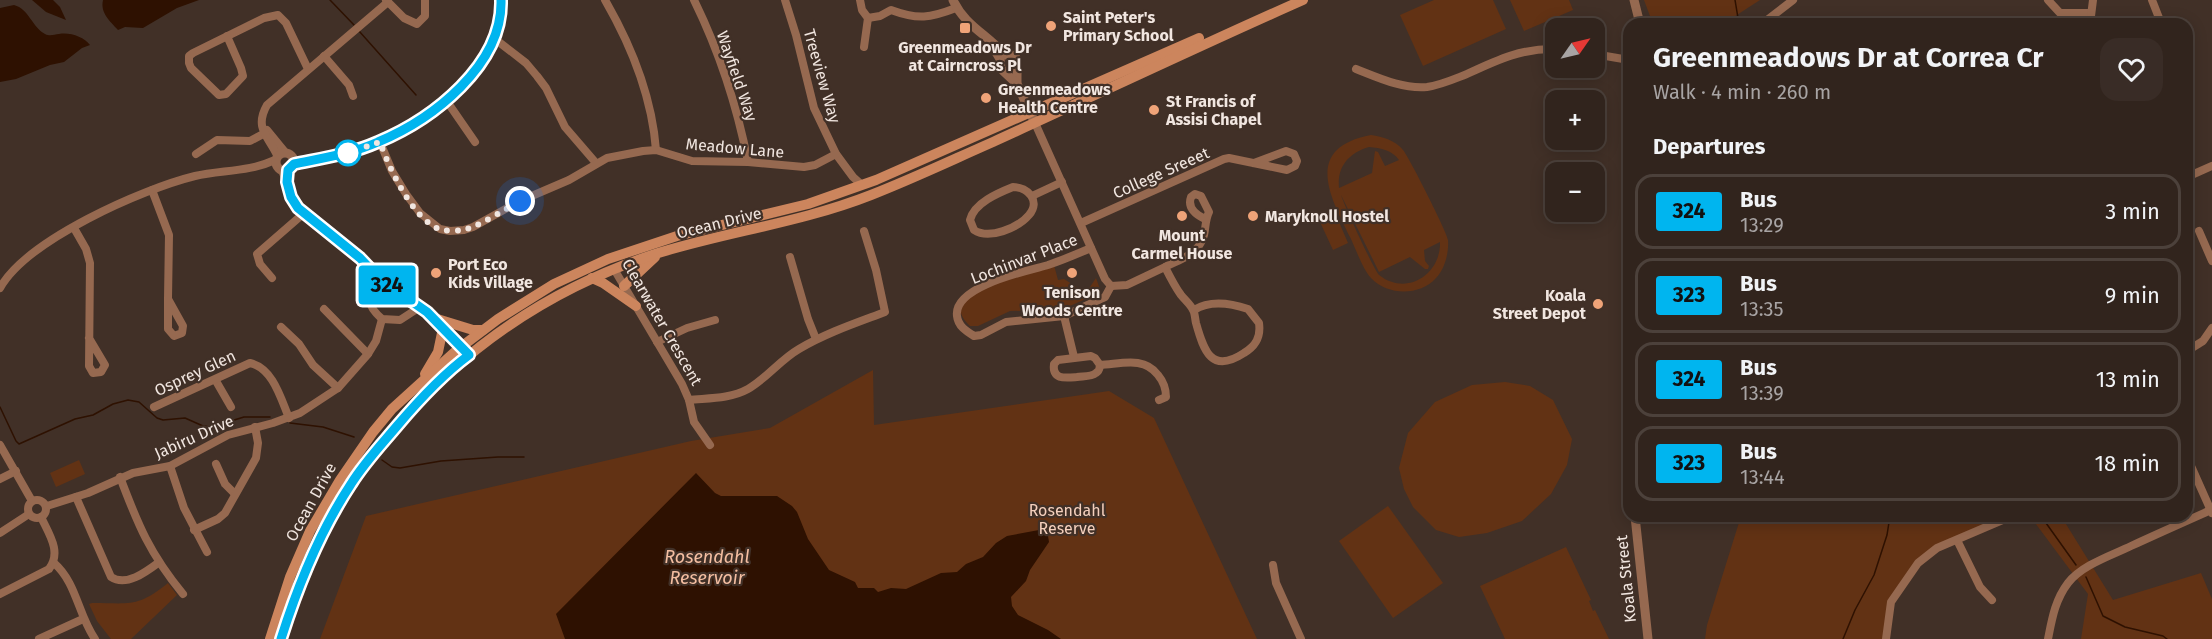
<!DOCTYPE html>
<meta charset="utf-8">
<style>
body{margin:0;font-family:"Fira Sans",sans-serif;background:#392c26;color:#f1f3f6;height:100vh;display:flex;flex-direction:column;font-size:22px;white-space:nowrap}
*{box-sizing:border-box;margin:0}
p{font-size:20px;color:#a8a4a4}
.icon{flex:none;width:33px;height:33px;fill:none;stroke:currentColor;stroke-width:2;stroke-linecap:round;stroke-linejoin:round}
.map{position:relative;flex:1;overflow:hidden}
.side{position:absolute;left:1623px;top:18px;width:570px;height:504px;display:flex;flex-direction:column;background:#31241d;border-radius:18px;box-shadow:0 3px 15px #0003,0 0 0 2px #4c413b}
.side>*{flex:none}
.badge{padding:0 12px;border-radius:4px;font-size:21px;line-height:39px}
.needle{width:39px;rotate:56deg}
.tools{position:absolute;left:1545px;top:18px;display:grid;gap:12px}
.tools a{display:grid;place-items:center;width:60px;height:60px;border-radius:12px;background:#31241d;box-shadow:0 3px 15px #0003,0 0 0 2px #4c413b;font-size:30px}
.you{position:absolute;width:30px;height:30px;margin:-15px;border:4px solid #fff;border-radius:50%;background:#1a73e8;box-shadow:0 0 0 9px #1a73e833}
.map>.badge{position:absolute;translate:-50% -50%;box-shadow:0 0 0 3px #fff}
h2{padding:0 30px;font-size:22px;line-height:54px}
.round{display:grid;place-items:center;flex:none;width:63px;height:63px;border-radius:18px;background:#392c26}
.headline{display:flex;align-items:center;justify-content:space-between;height:102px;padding:0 30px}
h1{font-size:28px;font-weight:700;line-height:45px}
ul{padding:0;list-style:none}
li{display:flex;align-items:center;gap:18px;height:75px;margin:0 12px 9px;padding:0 18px;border:3px solid #4c413b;border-radius:18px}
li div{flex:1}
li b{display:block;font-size:22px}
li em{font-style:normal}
li .badge{min-width:66px;font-weight:700;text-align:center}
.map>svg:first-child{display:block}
</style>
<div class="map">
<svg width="2212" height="639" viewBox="0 0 2212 639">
<rect width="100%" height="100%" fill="#413027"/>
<g fill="#623214" fill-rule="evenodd">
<path d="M1434 0H1493L1506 29 1423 66 1400 15Z"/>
<path d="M1510 0H1569L1573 10 1524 31Z"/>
<path d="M1644 0H1760L1726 22 1653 24Z"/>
<path d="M1371 135C1383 137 1395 140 1403 150 1409 157 1447 232 1448 240 1449 252 1445 269 1436 278 1420 296 1388 296 1371 278 1363 270 1355 247 1350 237 1330 196 1303 148 1371 135ZM1369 147C1381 148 1392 150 1399 160L1385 166 1378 152 1375 151 1372 173 1339 188C1337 166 1349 153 1369 147ZM1341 195 1379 272 1410 257 1425 269H1428L1429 266 1425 261 1424 250 1440 242C1441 274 1407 297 1379 275 1374 270 1344 205 1341 195Z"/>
<path d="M1336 215 1348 243 1333 250 1320 222Z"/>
<path d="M1054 265 1058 280 1064 279 1086 293 1096 278 1101 292 1061 310 1010 311 978 326H970C962 318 959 313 961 302L980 288Z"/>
<path d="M873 370 874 425 1109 391 1154 418 1257 639H320L366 516 691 441 770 428Z"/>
<path d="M1505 382 1530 386 1553 400 1572 439 1567 465 1551 494 1522 521 1487 533 1459 537 1436 530 1413 507 1404 489 1399 468 1408 433 1435 402 1472 385Z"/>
<path d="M79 460 85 474 56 487 50 473Z"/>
<path d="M1388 506 1443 583 1393 618 1339 541Z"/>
<path d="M1741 516H2012L1957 540 1918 563 1891 602 1886 639H1705L1707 625Z"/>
<path d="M2030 516H2061L2113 600 2201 573 2212 599V639H2081L2088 594Z"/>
<path d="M1566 547 1591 600 1589 601 1593 611 1595 610 1609 639H1505L1480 586Z"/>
<path d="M168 583 177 595 131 639H111L97 621 89 604 92 603C130 603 137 608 168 583Z"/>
</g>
<g fill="#2e1101">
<path d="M32 0H53L60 7 66 20 46 12Z"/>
<path d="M103 0H199L177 8 143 28 125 27 118 30C110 21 100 13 103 0Z"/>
<path d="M14 5C29 9 32 27 45 34 51 37 54 34 59 34 70 32 84 37 90 45L82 48 64 62 50 65 16 79 0 82V8Z"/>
<path d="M696 473 715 493 721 496H777L792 506 797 512 808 539 829 570 855 582 858 588H874L878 592 891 588 906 589 941 573 957 572 966 564 983 557 996 543 1007 536 1039 530 1048 536 1049 542 1030 570 1026 581 1011 597 1012 606 1018 615 1048 630 1061 639H565L556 614Z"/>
</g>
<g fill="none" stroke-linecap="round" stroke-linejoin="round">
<g stroke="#2e1101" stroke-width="1.5">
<path d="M330 0 354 25"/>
<path d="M1735 0 1739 24"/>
<path d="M359 31 416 95"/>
<path d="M0 407 16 441 19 444 75 419 93 415 113 404 128 400 139 402 157 418 163 420 185 418 203 426 211 427 244 417H270"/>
<path d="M290 423 323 427 354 437"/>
<path d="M382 460 392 467 400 468 441 461 498 457H524"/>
<path d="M2041 516 2076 565"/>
<path d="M2086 577 2103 616 2125 627 2163 636 2167 639"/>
<path d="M1843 639 1855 610 1874 575 1887 535 1890 516"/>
</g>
<g stroke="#966950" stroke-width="8">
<path d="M386 0 404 18 417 24 425 16V0"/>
<path d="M605 0C631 45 652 98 656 150"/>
<path d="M694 0C719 51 737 106 748 162"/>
<path d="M785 0 796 35 814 108 836 154 853 177 862 185"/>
<path d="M860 0 862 10 868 18 864 47"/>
<path d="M2048 0 2060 13H2090"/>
<path d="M2152 0 2161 23"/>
<path d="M868 18 880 16 891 10C918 20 930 18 956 8"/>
<path d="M1762 24 1793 0"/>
<path d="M2090 24 2093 0"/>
<path d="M227 36 241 68 243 76 226 94 219 95 191 68 189 63V56L193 53 264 18 278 15 286 23 308 69"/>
<path d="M495 39 526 63 537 76 546 88 565 127 596 163"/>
<path d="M1594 54 1629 60"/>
<path d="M324 56 349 85 353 96"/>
<path d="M1356 69C1379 78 1402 89 1427 87 1441 85 1454 79 1467 74 1497 60 1522 48 1556 49"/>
<path d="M446 100 475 142"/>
<path d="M1035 123 1105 279 1111 286 1127 285 1165 267C1170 277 1175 287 1181 295 1185 300 1191 305 1193 310 1195 313 1195 319 1196 323 1204 352 1212 374 1244 353 1256 346 1261 337 1259 323L1248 309C1230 303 1210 300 1194 310"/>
<path d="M267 130 285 152"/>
<path d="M380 142 392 171 406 194 420 213 440 229 450 231 464 230 473 227 520 201 569 180 607 158 643 151 656 150 692 161 748 162 804 167 815 165 836 154"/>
<path d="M196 154 217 140 250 141 267 132"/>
<path d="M277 155C268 136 254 128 267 105L388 2"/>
<path d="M2187 177 2212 166"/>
<path d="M1013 187C1028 187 1041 201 1029 215 1018 228 989 240 974 230L970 220C974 203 998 193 1013 187Z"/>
<path d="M152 190 169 235 168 299 183 326 182 333 174 336 168 329V299"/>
<path d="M1032 196 1062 182"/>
<path d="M1081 223 1224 159 1229 158 1287 170 1295 166 1297 161 1294 154 1286 151 1254 163"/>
<path d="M74 228 86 249 90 263 89 366 93 373 101 372 105 365 89 338"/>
<path d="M2199 231 2212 261"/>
<path d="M790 257 808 319 816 339"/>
<path d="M1165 267C1181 259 1199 254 1204 235 1206 227 1205 220 1209 212L1201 196 1195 194 1191 197C1187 208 1196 215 1205 219"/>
<path d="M614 269 682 384 689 400C708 398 730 399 748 389 767 378 780 360 799 349 826 333 856 323 885 312L876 270 864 231"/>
<path d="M272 278 260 264 257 254 303 214"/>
<path d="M381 280C369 298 364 303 382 319L400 320 420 307"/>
<path d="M0 288C27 240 142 189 195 176 222 170 249 172 275 160"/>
<path d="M324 309 368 354"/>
<path d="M1064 316 1006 322 981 335 974 336C966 331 958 326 957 316 953 286 1027 271 1048 265 1063 260 1077 254 1091 248"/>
<path d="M281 327 299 344 313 365 338 388"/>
<path d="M657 342 687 328 715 320"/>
<path d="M2187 351 2203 341 2212 328"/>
<path d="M1091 356 1095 358 1100 365C1099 370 1100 370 1096 373 1091 377 1083 376 1077 377 1065 378 1052 380 1054 364L1058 360Z"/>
<path d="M1074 357 1064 316 1105 297 1111 286"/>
<path d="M1100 365C1121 364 1144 356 1158 375 1163 381 1166 388 1166 397L1159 400"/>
<path d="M216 381 231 407"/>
<path d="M689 400 694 422 710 445"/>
<path d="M154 407 250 363C273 368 281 399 289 418"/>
<path d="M0 445 32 501"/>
<path d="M2187 457 2212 513"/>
<path d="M216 464 225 484 235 494"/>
<path d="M170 466 184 508 207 552"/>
<path d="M120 477C138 525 150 554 183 594"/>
<path d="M0 479 16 471"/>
<path d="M76 497 111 577C126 587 146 572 158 563"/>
<circle cx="37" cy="509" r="9"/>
<path d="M47 506 88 493 133 473 170 466 228 435 273 423 300 413 338 388 368 354 376 341 382 319"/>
<path d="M194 530 218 519 225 513 256 458 258 443 255 427"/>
<path d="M0 533 29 514"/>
<path d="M1957 540 1980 587 1992 600"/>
<path d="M54 563C77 583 78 615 95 639"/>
<path d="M1273 565 1276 583 1301 639"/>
<path d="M0 594 49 569C62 552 49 534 41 517"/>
<path d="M39 639 83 619"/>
<path d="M1886 639 1891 602 1918 563 1937 548 2012 516"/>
<path d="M2048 639C2052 619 2055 600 2068 583 2082 565 2110 556 2131 546 2157 534 2184 522 2211 510"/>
</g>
<g stroke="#966950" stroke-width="9">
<path d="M953 0C965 26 987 34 1005 55H1012L1017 59V84L1035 123"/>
<path d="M1634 0 1640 24"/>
<path d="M994 49 1000 59 1001 69 1017 84"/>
<circle cx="285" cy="162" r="9"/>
<path d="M294 164C310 160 327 159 344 155 409 136 503 77 501 0"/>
<path d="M283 171 291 197 303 214 340 241 381 280 427 312 465 351"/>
<path d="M1635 516 1648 639"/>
</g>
<g stroke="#cc855d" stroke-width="10">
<path d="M592 278 603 283 636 306"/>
<path d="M624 286 655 257"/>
<path d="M434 318 473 330H483"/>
<path d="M425 374 438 352 442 333"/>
<path d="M270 639 290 577 310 531 340 480 373 432 392 409 457 350 498 319 554 284 608 259 677 236 808 204 876 180 1199 38"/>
<path d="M281 639C299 585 319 532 351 484 363 465 379 447 394 430 463 348 550 289 652 255 724 232 800 223 871 195 912 179 952 160 993 142 1096 95 1199 46 1303 0"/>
</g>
</g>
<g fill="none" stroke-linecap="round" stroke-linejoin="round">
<g stroke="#fff" stroke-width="14">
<path id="line" d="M281 639C298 585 320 531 351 484 364 463 381 445 397 426 419 400 442 375 469 355L427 312 381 280 360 258 298 208 291 197 287 182 288 170 294 164C323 158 351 154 378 142 433 119 503 65 501 0"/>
</g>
<use href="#line" stroke="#00b5ef" stroke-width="9"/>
<path stroke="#f1e6e0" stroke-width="6" stroke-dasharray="0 10.8" d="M348 153 342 155 380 142C389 168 412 218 439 229 446 231 455 231 462 230 475 229 507 208 520 201"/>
</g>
<g fill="#efa378" stroke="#413027" stroke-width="2">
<circle cx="1051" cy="26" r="6"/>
<rect x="959" y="22" width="12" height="12" rx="3"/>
<circle cx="986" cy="98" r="6"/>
<circle cx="1154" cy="110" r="6"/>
<circle cx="1182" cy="216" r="6"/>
<circle cx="1253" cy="216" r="6"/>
<circle cx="436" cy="273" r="6"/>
<circle cx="1072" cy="273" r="6"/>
<circle cx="1598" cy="304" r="6"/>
</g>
<circle fill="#fff" stroke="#00b5ef" stroke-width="3" cx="348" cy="153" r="12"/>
<g text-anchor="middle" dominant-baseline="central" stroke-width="4.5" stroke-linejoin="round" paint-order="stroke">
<g font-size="16" font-weight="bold" fill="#f1e6e0" stroke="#413027" text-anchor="start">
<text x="1063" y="17">Saint Peter's<tspan x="1063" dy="18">Primary School</tspan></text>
<text x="965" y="47" text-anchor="middle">Greenmeadows Dr<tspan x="965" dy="18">at Cairncross Pl</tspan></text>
<text x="998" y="89">Greenmeadows<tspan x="998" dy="18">Health Centre</tspan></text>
<text x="1166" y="101">St Francis of<tspan x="1166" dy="18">Assisi Chapel</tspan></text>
<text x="1265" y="216">Maryknoll Hostel</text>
<text x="1182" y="235" text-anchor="middle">Mount<tspan x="1182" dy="18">Carmel House</tspan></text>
<text x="448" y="264">Port Eco<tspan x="448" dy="18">Kids Village</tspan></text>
<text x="1072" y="292" text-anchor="middle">Tenison<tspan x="1072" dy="18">Woods Centre</tspan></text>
<text x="1586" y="295" text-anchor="end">Koala<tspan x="1586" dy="18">Street Depot</tspan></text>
</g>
<g font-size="16" fill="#f1e6e0" stroke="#413027">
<text transform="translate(737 76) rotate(71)">Wayfield Way</text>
<text transform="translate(822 76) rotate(74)">Treeview Way</text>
<text transform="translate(735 148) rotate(5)">Meadow Lane</text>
<text transform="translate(1161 173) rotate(-24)">College Sreeet</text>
<text transform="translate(719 223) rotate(-14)">Ocean Drive</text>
<text transform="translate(1024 259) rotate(-21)">Lochinvar Place</text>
<text transform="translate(662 322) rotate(60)">Clearwater Crescent</text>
<text transform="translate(195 373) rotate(-25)">Osprey Glen</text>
<text transform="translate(194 437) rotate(-24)">Jabiru Drive</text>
<text transform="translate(311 502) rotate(-61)">Ocean Drive</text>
<text transform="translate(1626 579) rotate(-96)">Koala Street</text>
</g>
<g font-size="16" fill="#f5d0bd" stroke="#413027">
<text x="1067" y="510">Rosendahl<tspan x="1067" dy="18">Reserve</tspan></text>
</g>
<g font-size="18" font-style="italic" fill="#f4bea1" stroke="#413027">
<text x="707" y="557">Rosendahl<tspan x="707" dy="21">Reservoir</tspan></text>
</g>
</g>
</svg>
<div class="tools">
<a><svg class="needle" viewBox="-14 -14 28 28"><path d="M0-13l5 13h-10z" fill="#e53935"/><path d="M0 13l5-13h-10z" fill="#a8a4a4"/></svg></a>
<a>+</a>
<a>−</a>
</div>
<div class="you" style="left:520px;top:201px"></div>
<b class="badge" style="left:387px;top:285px;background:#00b5ef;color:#111">324</b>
<section class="side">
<div class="headline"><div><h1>Greenmeadows Dr at Correa Cr</h1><p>Walk · 4 min · 260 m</p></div><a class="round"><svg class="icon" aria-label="heart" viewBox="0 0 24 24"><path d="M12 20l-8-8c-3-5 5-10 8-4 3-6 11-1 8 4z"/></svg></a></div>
<h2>Departures</h2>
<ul>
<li><span class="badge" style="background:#00b5ef;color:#111">324</span><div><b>Bus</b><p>13:29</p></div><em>3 min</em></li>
<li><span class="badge" style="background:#00b5ef;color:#111">323</span><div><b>Bus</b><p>13:35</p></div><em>9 min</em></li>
<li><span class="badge" style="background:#00b5ef;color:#111">324</span><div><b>Bus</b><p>13:39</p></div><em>13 min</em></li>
<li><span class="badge" style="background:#00b5ef;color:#111">323</span><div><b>Bus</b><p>13:44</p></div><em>18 min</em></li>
</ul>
</section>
</div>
